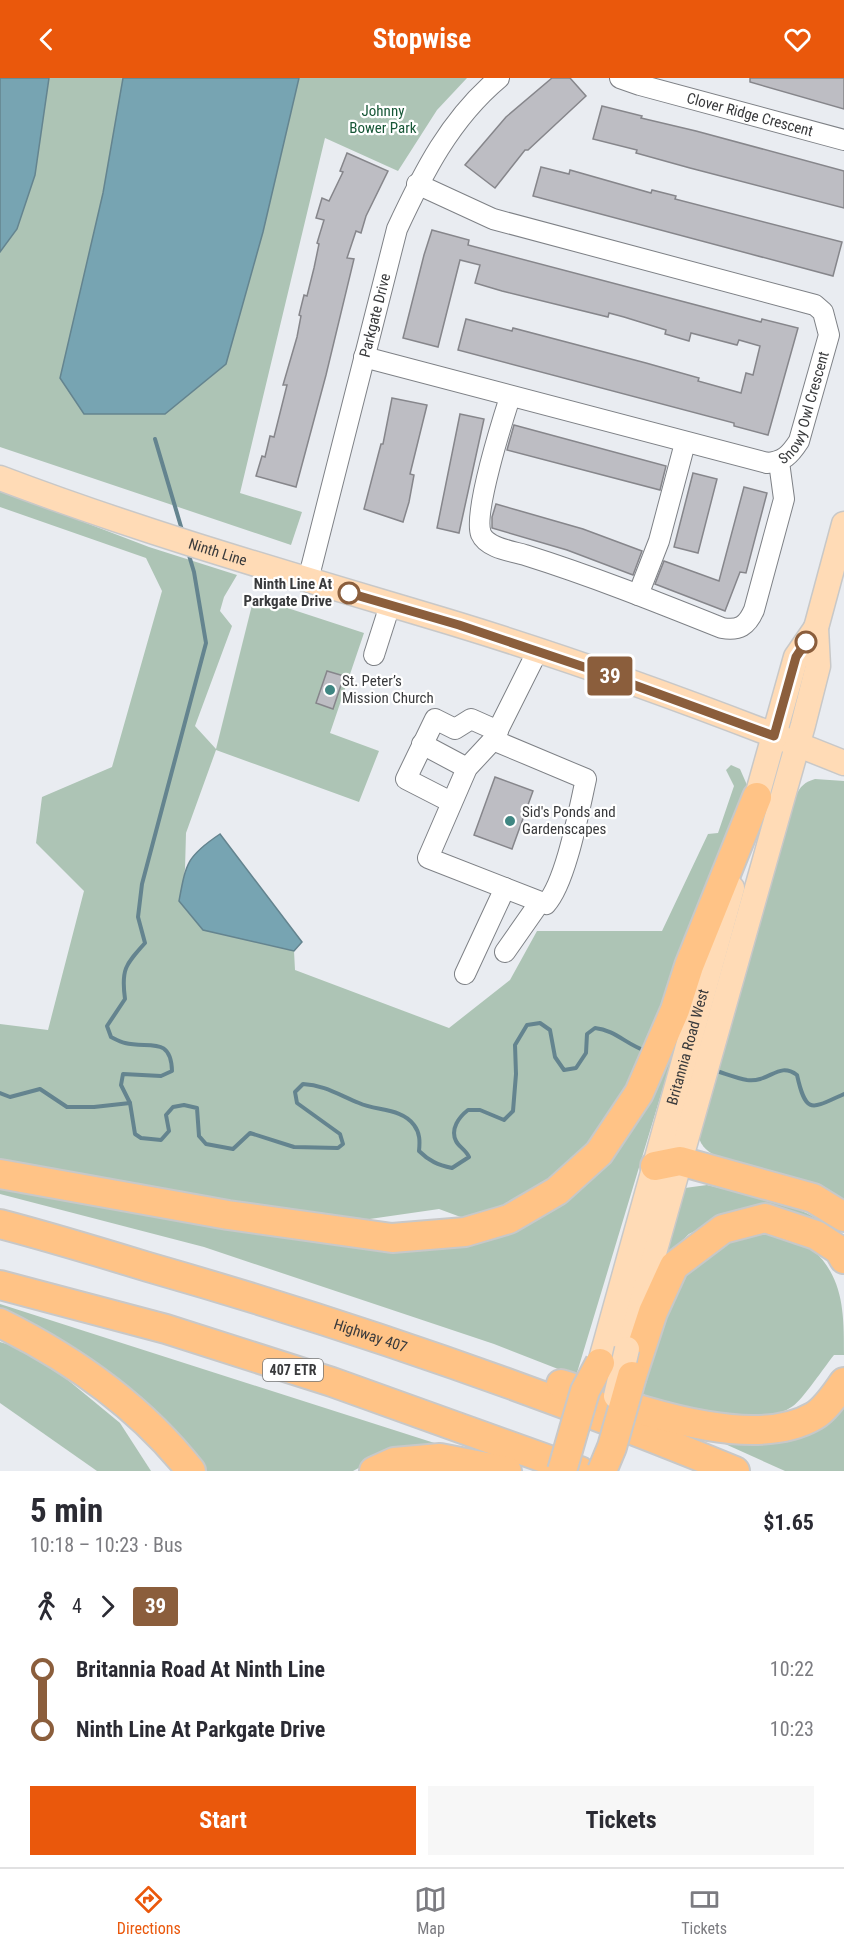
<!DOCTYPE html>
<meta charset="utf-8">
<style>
body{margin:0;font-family:"Roboto Condensed",sans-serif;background:#f7f7f7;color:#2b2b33;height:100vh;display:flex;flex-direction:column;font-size:22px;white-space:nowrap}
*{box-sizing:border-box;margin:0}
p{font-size:20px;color:#7c7c81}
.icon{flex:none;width:33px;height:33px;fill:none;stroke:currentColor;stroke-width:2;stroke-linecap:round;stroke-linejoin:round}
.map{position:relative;height:1393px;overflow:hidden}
.details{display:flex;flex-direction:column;background:#fff;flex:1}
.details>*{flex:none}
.badge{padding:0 12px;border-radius:4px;font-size:21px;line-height:39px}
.map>.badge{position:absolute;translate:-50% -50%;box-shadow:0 0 0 3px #fff}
.legs{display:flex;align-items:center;gap:9px;height:66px;padding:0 30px;font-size:20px}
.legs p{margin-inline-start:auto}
.summary{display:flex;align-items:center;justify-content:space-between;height:102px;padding:0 30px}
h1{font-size:33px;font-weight:700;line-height:45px}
.cta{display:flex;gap:12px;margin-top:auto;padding:12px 30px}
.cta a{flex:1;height:69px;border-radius:0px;background:#ea580c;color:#fff;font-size:24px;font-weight:700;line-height:69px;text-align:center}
.cta a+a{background:#f7f7f7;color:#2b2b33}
ul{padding:0 30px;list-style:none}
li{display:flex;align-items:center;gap:21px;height:60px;font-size:22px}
li i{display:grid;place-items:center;width:9px;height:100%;margin:0 8px;background:currentColor}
li i::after{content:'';width:15px;height:15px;margin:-8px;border:4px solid;border-radius:50%;background:#fff}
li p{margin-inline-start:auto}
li:first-child i{background:linear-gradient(#0000 50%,currentColor 0)}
li:last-child i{background:linear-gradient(currentColor 50%,#0000 0)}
header{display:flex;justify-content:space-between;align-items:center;height:78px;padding:0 30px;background:#ea580c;color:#fff;font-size:27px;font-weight:700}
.tab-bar{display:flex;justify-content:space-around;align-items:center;height:84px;border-top:2px solid #e1e1e2;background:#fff;font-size:16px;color:#7c7c81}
.tab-bar a{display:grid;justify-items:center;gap:3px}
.tab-bar .selected{color:#ea580c}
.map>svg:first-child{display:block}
</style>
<header><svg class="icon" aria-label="back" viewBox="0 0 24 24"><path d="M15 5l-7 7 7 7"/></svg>Stopwise<svg class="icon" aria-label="heart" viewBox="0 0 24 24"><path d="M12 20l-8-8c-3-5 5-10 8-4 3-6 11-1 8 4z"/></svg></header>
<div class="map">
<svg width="844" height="1393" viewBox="0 0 844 1393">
<rect width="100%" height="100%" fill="#e9ecf1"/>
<g fill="#adc4b5">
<path d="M49 0H123L103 115 263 154 299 0H467L437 32 398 93 325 60 240 415 302 434 291 467 0 369V174L17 151 35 97Z"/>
<path d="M0 412 149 469 237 497 224 519 220 533 232 548 195 648 216 671 254 519 364 555 330 655 379 673 359 724 216 672 186 755 185 791 180 823 205 852 294 873 295 892 449 950 510 902 537 853H662L708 756 718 755 734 708 726 692 731 687 740 691 747 707 655 955 607 1049 570 1088 523 1121 466 1141 439 1131 342 1145 0 1085V946L48 952 84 813 36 765 42 719 112 689 162 513 146 480 0 429Z"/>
<path d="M815 701 844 703V1125L716 1078C705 1072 699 1066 698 1054L796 718C800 708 805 704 815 701Z"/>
<path d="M682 947 576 1298 494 1266 204 1169 0 1116V1104L371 1169 571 1113Z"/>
<path d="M707 1107C753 1119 811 1125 844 1162L719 1141 689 1156 666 1178 685 1110Z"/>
<path d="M778 1156C788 1161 802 1164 812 1171 844 1199 844 1236 844 1277H834C825 1288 803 1321 793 1328 757 1354 670 1331 633 1311L683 1191 742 1157Z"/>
<path d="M0 1226 447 1369 385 1376 353 1393H203L0 1235Z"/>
<path d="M0 1264 13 1268 63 1298 120 1345 151 1393H97L0 1325Z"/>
<path d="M844 1319V1393H785L714 1361Z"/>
</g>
<g fill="#77a4b2" stroke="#64848f" stroke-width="1.5">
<path d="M0 0H49L35 97 17 151 0 174Z"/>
<path d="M123 0H299L263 154 226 286 165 336H84L60 300 103 115Z"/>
<path d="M220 756 302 864 294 873 203 852 179 823C186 785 187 778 220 756Z"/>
</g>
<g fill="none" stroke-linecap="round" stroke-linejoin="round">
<g stroke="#64848f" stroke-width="4">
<path d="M155 361 182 452"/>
<path d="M188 474 194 494 206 565 142 806 138 839 145 865C125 887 121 892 125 921L107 948 111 959C115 961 120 964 125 965 148 971 171 957 172 993L161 998 123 996 121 1007 130 1025 135 1056 141 1060 161 1062 169 1053 166 1037 173 1029 184 1027 197 1030 199 1058 206 1066 233 1071 250 1055 294 1069 338 1070 343 1066 340 1056 297 1025 295 1014 303 1006C324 1007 339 1017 359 1025 376 1033 402 1030 414 1047 420 1055 420 1063 419 1073 429 1083 438 1087 452 1090L469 1079C466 1072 459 1069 456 1063 450 1051 459 1039 468 1032H480L504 1042 513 1033 516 996 515 967 527 947 540 945 550 952 555 979 564 992 576 990 586 975 587 956 595 950C615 952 627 967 646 973"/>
<path d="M713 992C724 995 736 1000 747 1002 770 1005 778 983 797 997 806 1037 811 1031 844 1016"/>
<path d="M0 1015 10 1019 40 1011 67 1029H94L130 1025"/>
</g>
</g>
<g fill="#bdbdc3" stroke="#86868b" stroke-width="1.5">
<path d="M552 0H570L586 18 528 72H525L495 110 465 87 506 39Z"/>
<path d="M750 0H844V31L750 4Z"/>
<path d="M602 28 642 38 641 40 696 53 844 93V130L690 90 636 75 637 72 593 61Z"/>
<path d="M347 75 388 93 366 138 361 155 356 153 347 180 354 181 326 297 296 409 256 398 262 378 265 379 270 358 274 359 287 307H283L297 259 301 238 299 237 304 217 307 218 314 190 319 166 317 165 324 142 316 140 322 120 329 123 343 94 340 93Z"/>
<path d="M541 89 569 96 570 92 651 115 652 112 676 118 675 121 842 164 833 198 533 118Z"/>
<path d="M432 152 469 162 468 167 761 244 762 241 798 250 768 357 734 348V345L458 272 466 241 512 253 513 250 646 285 699 300 698 303 741 315 746 295 753 297 760 268 739 262 737 267 691 255 689 263 665 256 666 252 624 239 609 235 608 239 502 213 475 205 480 187 460 182 438 269 403 260 424 177Z"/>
<path d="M392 320 427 327 410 396 414 397 409 424 403 444 364 431 381 366H383Z"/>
<path d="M460 336 484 341 459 455 437 450Z"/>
<path d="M514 347 666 388 660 412 507 372Z"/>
<path d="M693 395 717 401 698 475 674 469Z"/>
<path d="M744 409 767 415 746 495 740 494 725 533 655 506 664 483 719 503Z"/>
<path d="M496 426 583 451 642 473 633 497 567 472 492 450V439Z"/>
<path d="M327 593 344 598 333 631 316 625Z"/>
<path d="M495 699 533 713 512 771 474 757Z"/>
</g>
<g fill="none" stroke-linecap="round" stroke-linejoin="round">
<g stroke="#7e8186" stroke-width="22">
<g id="minor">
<path id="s1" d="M620 0 640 7 844 62"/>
<path id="s2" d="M364 279 767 385C783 384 790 377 799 363L829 257 823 234 815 227 493 141 417 106"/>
<path d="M510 319C502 344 473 435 481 456 487 470 511 473 525 477 592 498 657 524 722 550 739 553 747 548 754 532L784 421 779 384"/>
<path id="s3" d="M308 502 397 151C423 95 450 41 499 0"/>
<path d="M638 517 659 463 685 365"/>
<path d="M374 577 390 527"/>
<path d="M493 662 586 701C579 732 566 804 546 826L428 780 467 690 493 662 537 574"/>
<path d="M422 666 467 690"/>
<path d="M451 724 406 701 435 641 455 651 471 641 498 653"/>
<path d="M505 874 540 824"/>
<path d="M465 896 505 810"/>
</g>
</g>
<g stroke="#c8c8c8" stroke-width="27">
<g id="major">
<path id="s4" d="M0 400C150 457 303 500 456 546 587 586 717 634 844 685"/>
<path d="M752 736 796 579 816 550"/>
<path d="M627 1271 803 647 818 588 816 550 844 446"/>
<path id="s5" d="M600 1285 732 810"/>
</g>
</g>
<g stroke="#c8c8c8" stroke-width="32">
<g id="highway">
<path d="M655 1088 680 1083 813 1120 844 1139"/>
<path d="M0 1096 228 1137 392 1160 465 1154 509 1141 557 1113 599 1075 639 1015 675 932 689 888 757 719"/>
<path id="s6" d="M0 1146C50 1159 99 1174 148 1189 347 1246 543 1314 735 1393"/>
<path d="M0 1207 166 1251 332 1304 580 1393"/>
<path d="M0 1245C73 1281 140 1328 191 1393"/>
<path d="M632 1298 653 1234 674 1188 723 1151 765 1140 816 1157 839 1172 844 1181"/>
<path d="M561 1306C628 1327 749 1376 814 1338 826 1331 836 1315 844 1304"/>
<path d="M374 1393 394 1384 440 1380 507 1393"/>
</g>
</g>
<use href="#minor" stroke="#fff" stroke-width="20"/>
<use href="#major" stroke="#ffdbb6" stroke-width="24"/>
<use href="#highway" stroke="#ffc386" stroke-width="28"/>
<g stroke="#c8c8c8" stroke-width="27" stroke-linecap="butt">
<path id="major-bridge" d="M616 1318 627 1271"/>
</g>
<g stroke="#c8c8c8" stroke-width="32" stroke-linecap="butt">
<g id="highway-bridge">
<path d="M562 1393 585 1313 600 1285"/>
<path d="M602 1393 612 1369 632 1298"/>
</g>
</g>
<use href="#major-bridge" stroke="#ffdbb6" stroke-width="24"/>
<use href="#highway-bridge" stroke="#ffc386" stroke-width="28"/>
</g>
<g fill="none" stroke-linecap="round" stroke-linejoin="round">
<g stroke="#fff" stroke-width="14">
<path id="line-1" d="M349 515 459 547 593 592 774 658 796 579 806 564"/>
</g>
<use href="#line-1" stroke="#8b5e3c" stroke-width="9"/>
</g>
<g fill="#fff" stroke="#8b5e3c" stroke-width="3">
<circle cx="349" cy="515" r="10"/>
<circle cx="806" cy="564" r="10"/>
</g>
<g fill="#3f8682" stroke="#fff" stroke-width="2">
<circle cx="330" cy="612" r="6"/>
<circle cx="510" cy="743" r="6"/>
</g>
<g text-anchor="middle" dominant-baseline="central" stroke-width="4.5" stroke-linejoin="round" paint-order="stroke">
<rect fill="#fff" stroke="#747576" stroke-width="1.5" x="263" y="1281" width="60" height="22" rx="4.5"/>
<g font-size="14" font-weight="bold" fill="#393a3c">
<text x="293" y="1292">407 ETR</text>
</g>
<g font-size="15" fill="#175737" stroke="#fff">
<text x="383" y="33">Johnny<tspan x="383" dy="17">Bower Park</tspan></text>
</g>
<g font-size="15" fill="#393a3c" stroke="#fff">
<text stroke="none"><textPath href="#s1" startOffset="135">Clover Ridge Crescent</textPath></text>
<text stroke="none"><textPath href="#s3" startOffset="273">Parkgate Drive</textPath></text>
<text stroke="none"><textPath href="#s2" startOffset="490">Snowy Owl Crescent</textPath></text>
<text stroke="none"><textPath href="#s4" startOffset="230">Ninth Line</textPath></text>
<text stroke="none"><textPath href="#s5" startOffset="328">Britannia Road West</textPath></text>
<text stroke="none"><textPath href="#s6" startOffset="387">Highway 407</textPath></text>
</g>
<g font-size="15" font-weight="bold" fill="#393a3c" stroke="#fff" text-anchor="end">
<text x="332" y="506">Ninth Line At<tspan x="332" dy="17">Parkgate Drive</tspan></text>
</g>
<g font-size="15" fill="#393a3c" stroke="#fff" text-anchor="start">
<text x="342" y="603">St. Peter’s<tspan x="342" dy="17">Mission Church</tspan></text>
<text x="522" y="734">Sid's Ponds and<tspan x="522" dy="17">Gardenscapes</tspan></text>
</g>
</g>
</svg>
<b class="badge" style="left:610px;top:598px;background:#8b5e3c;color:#fff">39</b>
</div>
<section class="details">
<div class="summary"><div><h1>5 min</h1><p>10:18 – 10:23 · Bus</p></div><b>$1.65</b></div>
<div class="legs"><svg class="icon" aria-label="walk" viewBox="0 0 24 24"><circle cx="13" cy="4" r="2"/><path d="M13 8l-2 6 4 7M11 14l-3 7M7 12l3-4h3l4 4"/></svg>4<svg class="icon" aria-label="forward" viewBox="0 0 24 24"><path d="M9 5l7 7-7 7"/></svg><b class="badge" style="background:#8b5e3c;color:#fff">39</b></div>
<ul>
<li><i style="color:#8b5e3c"></i><b>Britannia Road At Ninth Line</b><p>10:22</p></li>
<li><i style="color:#8b5e3c"></i><b>Ninth Line At Parkgate Drive</b><p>10:23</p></li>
</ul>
<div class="cta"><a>Start</a><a>Tickets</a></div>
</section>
<nav class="tab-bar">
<a class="selected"><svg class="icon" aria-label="directions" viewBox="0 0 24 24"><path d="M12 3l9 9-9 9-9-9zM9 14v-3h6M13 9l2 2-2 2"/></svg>Directions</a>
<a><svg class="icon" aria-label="map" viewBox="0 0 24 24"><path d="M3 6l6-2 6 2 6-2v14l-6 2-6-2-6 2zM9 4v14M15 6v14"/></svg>Map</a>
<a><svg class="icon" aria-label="tickets" viewBox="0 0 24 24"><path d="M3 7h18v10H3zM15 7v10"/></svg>Tickets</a>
</nav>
